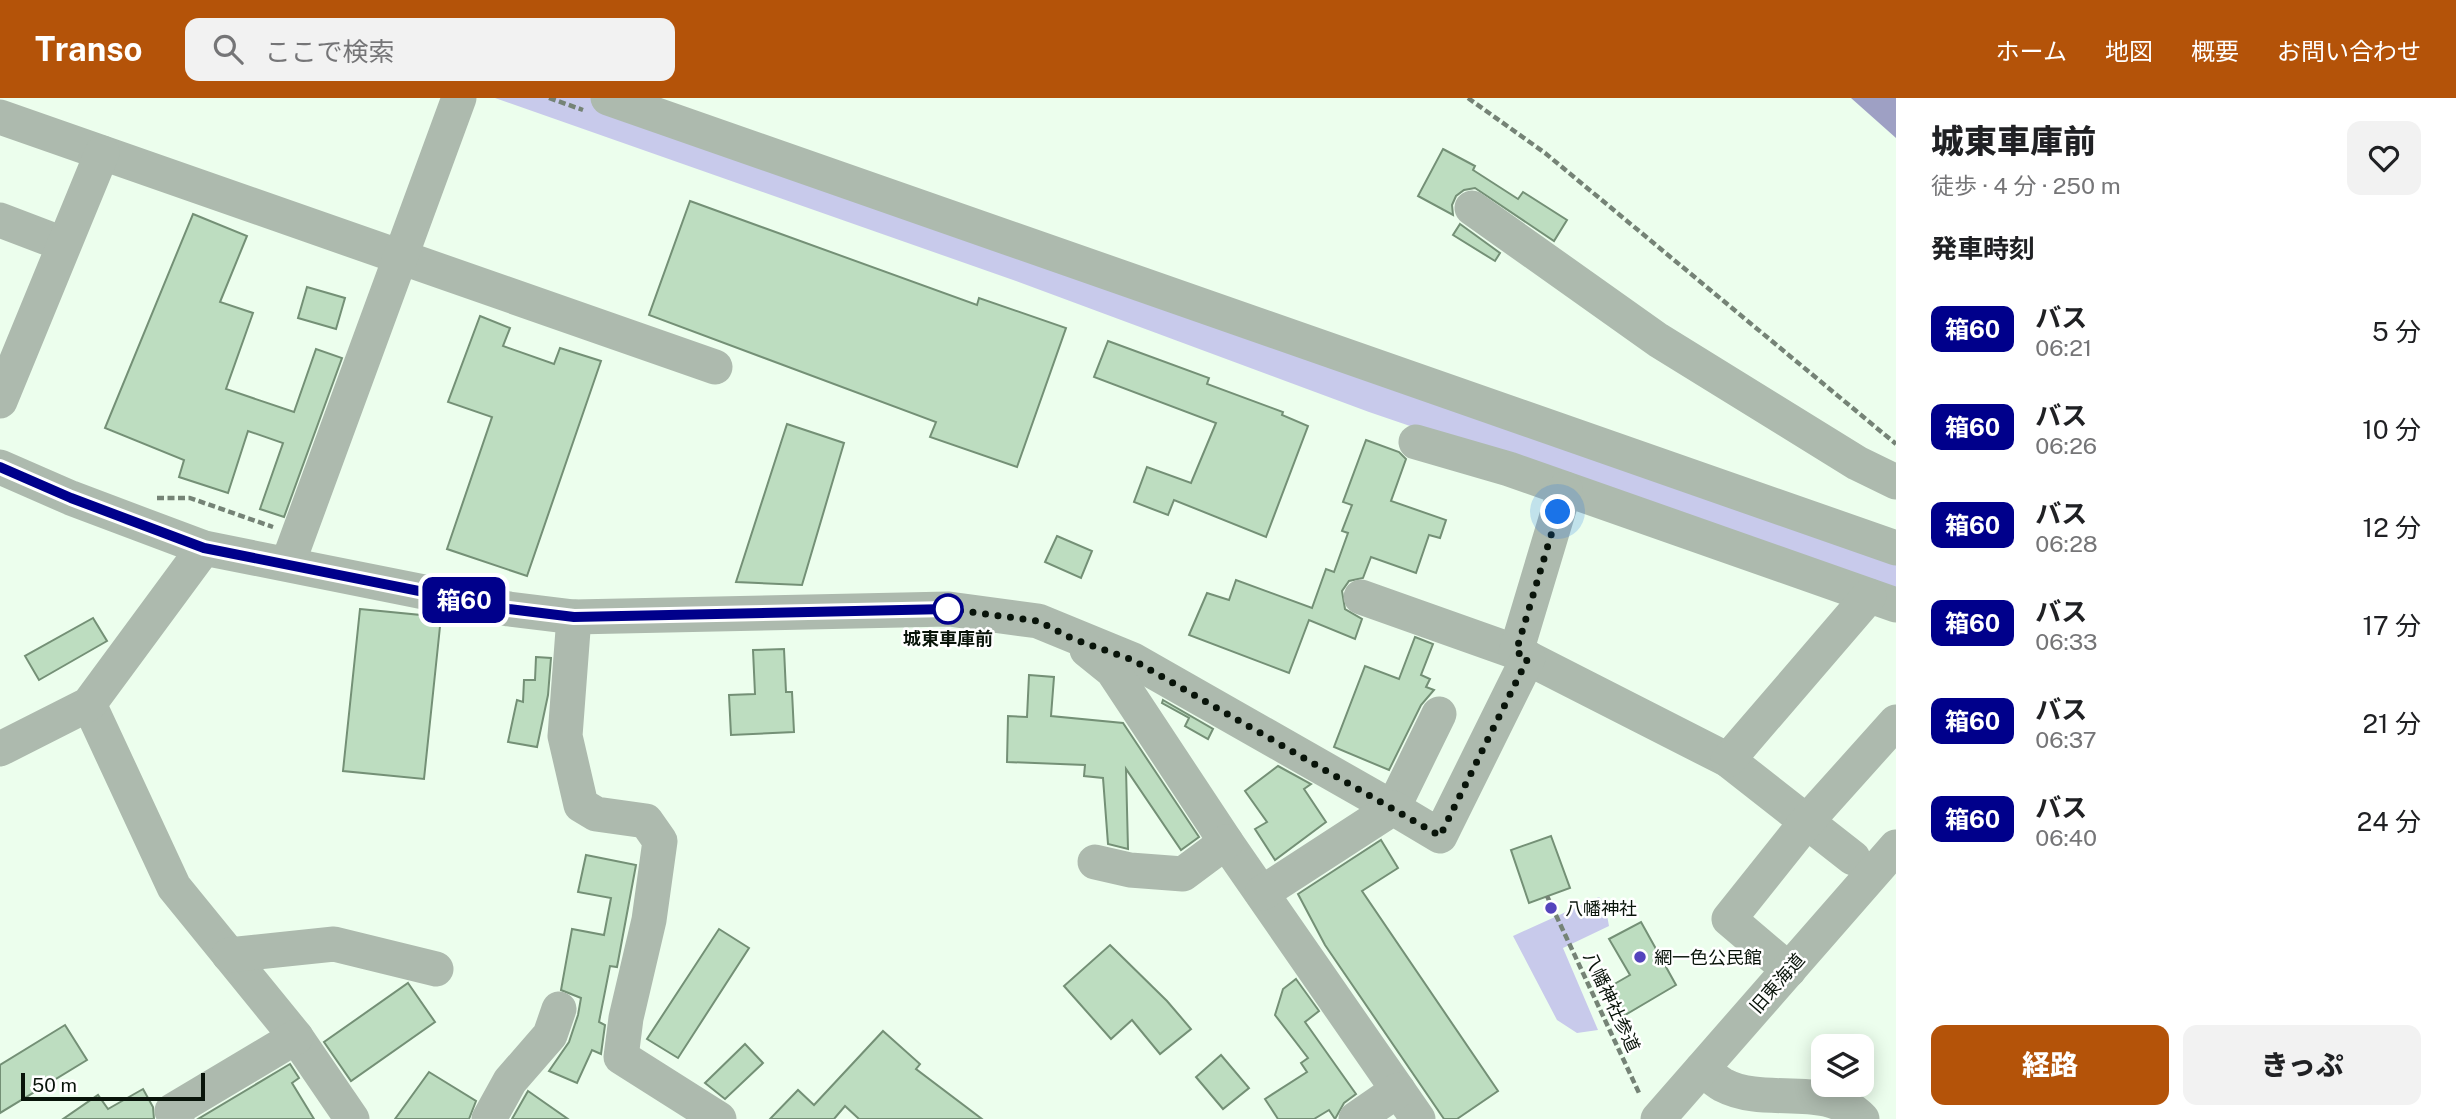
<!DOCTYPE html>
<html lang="ja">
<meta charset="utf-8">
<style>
body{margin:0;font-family:"Public Sans","Noto Sans JP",sans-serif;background:#f2f2f2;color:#202124;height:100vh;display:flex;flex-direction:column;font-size:26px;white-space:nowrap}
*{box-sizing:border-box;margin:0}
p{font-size:23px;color:#757577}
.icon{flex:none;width:38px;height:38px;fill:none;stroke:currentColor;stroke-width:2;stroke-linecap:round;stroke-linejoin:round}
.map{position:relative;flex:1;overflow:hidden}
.sheet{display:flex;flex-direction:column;background:#fff;width:560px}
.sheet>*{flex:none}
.badge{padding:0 14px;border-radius:10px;font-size:24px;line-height:46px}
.fabs{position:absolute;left:1811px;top:936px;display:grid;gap:14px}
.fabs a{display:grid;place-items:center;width:63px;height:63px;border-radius:14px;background:#fff;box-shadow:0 4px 18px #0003;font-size:35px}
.scale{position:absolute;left:21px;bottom:18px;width:184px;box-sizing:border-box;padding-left:7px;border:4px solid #09140a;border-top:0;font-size:19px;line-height:24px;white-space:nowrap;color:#09140a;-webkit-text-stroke:5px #fff;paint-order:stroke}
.you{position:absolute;width:35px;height:35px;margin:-18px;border:5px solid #fff;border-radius:50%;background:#1a73e8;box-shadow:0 0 0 10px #1a73e833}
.map>.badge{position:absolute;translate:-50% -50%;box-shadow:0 0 0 4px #fff}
h2{padding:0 35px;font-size:26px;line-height:63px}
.round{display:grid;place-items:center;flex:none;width:74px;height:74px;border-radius:14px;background:#f2f2f2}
.headline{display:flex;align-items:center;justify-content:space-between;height:119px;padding:0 35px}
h1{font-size:33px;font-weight:800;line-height:52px}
.action{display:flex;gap:14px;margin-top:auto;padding:14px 35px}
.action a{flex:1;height:80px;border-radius:14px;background:#b45309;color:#fff;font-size:28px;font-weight:800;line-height:80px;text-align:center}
.action a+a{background:#f2f2f2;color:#202124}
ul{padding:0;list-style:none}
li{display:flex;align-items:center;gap:21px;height:98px;padding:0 35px}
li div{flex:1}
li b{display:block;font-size:26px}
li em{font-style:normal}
li .badge{min-width:77px;font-weight:700;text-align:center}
header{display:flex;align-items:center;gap:42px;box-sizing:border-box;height:98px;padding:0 35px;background:#b45309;color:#fff}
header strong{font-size:33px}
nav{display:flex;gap:38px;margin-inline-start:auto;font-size:24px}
.search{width:490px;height:63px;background:#f2f2f2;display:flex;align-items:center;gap:18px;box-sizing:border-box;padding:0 24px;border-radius:14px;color:#757577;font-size:26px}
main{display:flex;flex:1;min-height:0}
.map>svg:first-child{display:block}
</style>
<header>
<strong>Transo</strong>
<div class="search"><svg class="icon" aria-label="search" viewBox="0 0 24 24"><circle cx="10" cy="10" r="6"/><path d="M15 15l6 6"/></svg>ここで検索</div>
<nav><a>ホーム</a><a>地図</a><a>概要</a><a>お問い合わせ</a></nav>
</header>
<main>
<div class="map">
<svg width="1896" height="1021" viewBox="0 0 1896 1021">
<rect width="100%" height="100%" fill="#ecfeed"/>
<g fill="#c8caeb">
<path d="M495 0H591L1896 464V494L1369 314 1016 183Z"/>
<path d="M1599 799 1605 806 1609 828 1563 850 1598 932 1577 935 1557 922 1513 838Z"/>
</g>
<path fill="#9ea0c4" d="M1851 0H1896V40Z"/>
<g fill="#bdddc0" stroke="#749076" stroke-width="2">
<path d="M1443 51 1475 68 1473 72 1518 101 1523 94 1567 122 1554 143 1475 90 1464 92 1456 98 1452 107 1453 117 1418 98Z"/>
<path d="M690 103 977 207 979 200 1066 230 1017 369 930 339 936 324 649 217Z"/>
<path d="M193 116 247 138 220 204 253 215 226 291 294 314 316 251 342 260 284 419 260 411 283 345 248 333 228 395 179 379 184 362 105 330Z"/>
<path d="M1460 126 1500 155 1495 163 1453 137Z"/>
<path d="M307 189 345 200 336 231 298 220Z"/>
<path d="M480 218 510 230 503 248 554 266 560 250 601 263 527 478 447 451 492 319 448 304Z"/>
<path d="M1108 243 1209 280 1207 286 1283 314 1282 317 1308 328 1266 439 1174 402 1168 417 1134 404 1147 369 1191 385 1216 325 1094 279Z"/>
<path d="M787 326 844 345 802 487 736 484Z"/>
<path d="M1366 342 1399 354 1406 361 1391 403 1446 422 1440 440 1429 437 1416 475 1371 459 1363 480 1349 483 1342 493 1345 511 1362 521 1355 541 1309 522 1289 575 1189 537 1207 495 1229 502 1236 482 1312 510 1326 471 1334 474 1348 435 1342 433 1352 407 1343 404Z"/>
<path d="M1057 438 1092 453 1081 480 1045 464Z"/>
<path d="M360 511 441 519 424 681 343 673Z"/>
<path d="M93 520 107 543 39 582 25 558Z"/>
<path d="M1415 539 1433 546 1421 577 1430 581 1426 589 1434 592 1421 607 1389 672 1334 649 1365 568 1399 581Z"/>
<path d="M784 551 786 594H792L794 634 731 637 729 597 755 596 753 552Z"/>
<path d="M536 559 551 560 548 597 537 649 508 644 517 602 523 604 524 582H535Z"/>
<path d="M1029 577 1054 579 1051 618 1123 625 1199 739 1181 752 1126 671 1128 751 1108 746 1103 680 1084 678 1085 667 1007 664 1008 618 1027 619Z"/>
<path d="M1163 602 1213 631 1208 641 1185 628 1189 620 1162 605Z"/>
<path d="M1278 668 1311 686 1304 691 1326 724 1275 762 1255 731 1267 724 1245 693Z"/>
<path d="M1551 738 1570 790 1529 805 1511 752Z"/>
<path d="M1381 742 1398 770 1362 793 1498 993 1457 1021H1444L1325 847 1298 796Z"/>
<path d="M586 757 636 767 617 869 610 868 599 924 605 927 601 956 592 952 577 985 549 973 569 944 578 917 581 900 561 892 572 831 604 837 611 800 578 794Z"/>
<path d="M1641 824 1676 887 1620 920 1604 892 1630 877 1609 841Z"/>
<path d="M719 831 749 850 678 960 647 941Z"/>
<path d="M1110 847 1167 903 1191 931 1160 956 1132 922 1111 941 1064 888Z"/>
<path d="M1296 881 1319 913 1305 924 1356 996 1344 1005 1335 1021 1329 1012 1314 1021H1278L1265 1001 1307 974 1301 965 1308 960 1275 917 1283 891Z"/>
<path d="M408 885 435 924 351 983 324 944Z"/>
<path d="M65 927 87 962 0 1015V967Z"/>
<path d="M883 933 920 966 916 971 982 1021H859L845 1008 834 1021H770L798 992 814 1007Z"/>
<path d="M745 946 763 965 725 1001 705 985Z"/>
<path d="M1221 957 1249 990 1223 1011 1196 979Z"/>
<path d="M290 966 299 980 292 985 314 1021H198Z"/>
<path d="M429 974 476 1003 469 1021H395Z"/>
<path d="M143 991 153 1009 154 1021H63L98 997 108 1011Z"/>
<path d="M528 993 568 1021H512Z"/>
</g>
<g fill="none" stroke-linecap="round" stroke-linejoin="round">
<g stroke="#758376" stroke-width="4.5" stroke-dasharray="7 3.5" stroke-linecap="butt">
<path d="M549 0 583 12"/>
<path d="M1468 0 1545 55 1896 346"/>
<path d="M157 400H190L273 429"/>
<path d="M1547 798 1640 997"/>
</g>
<g stroke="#adbaae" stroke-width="35">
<path d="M608 0 1896 450"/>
<path d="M0 19 715 269"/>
<path d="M1472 110 1658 242 1857 365 1896 384"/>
<path d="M0 122 63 146"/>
<path d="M0 303 102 55"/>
<path d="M1416 344 1509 371 1896 507"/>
<path d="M0 369 71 400 204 450 509 511 574 519 949 511 1038 523 1133 562 1393 710 1439 616"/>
<path d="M288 465 459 0"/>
<path d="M1361 499 1516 554 1728 662 1853 760"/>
<path d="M574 519 565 638 581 707 596 716 646 723 660 743 649 822 626 920 621 959 719 1021"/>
<path d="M1087 552 1113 573 1226 744 1418 1021"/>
<path d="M1516 554 1565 391"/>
<path d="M89 606 174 789 296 939 352 1021"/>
<path d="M0 651 89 606 204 450"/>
<path d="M1728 662 1869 498"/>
<path d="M1095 764 1130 772 1183 776 1226 744"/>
<path d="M1262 795 1393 710 1440 738 1528 560"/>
<path d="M229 857 334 846 436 871"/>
<path d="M1789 872 1729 821 1808 722 1896 624"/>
<path d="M1702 971C1708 976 1716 983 1723 987 1767 1010 1825 982 1862 1021"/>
<path d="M177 1021 172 1013 296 939"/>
<path d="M489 1021 510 983 550 937 559 911"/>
<path d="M1356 1021 1398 992"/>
<path d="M1658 1021 1896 749"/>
</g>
</g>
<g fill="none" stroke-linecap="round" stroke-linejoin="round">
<g stroke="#fff" stroke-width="16">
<path id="line" d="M0 369 71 400 204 450 509 511 574 519 948 511"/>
</g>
<use href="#line" stroke="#00008b" stroke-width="10"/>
<path stroke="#09140a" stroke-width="7" stroke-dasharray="0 12.6" d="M948 511 1038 523 1073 541 1133 562 1440 738 1528 560 1516 554 1558 414"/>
</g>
<circle fill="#fff" stroke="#00008b" stroke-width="3.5" cx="948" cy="511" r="14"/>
<g fill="#5444bc" stroke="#fff" stroke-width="2.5">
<circle cx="1551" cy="810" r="7"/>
<circle cx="1640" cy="859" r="7"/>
</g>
<g text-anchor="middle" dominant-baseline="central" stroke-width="5" stroke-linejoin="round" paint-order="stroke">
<g font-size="18" font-weight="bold" fill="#09140a" stroke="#fff">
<text x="948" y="540">城東車庫前</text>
</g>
<g font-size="18" fill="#09140a" stroke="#fff" text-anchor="start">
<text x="1565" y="810">八幡神社</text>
<text x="1654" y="859">網一色公民館</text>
</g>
<g font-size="18" fill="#09140a" stroke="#fff">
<text transform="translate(1777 885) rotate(-49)">旧東海道</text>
<text transform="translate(1612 904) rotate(65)">八幡神社参道</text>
</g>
</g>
</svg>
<div class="fabs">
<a><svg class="icon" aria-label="layers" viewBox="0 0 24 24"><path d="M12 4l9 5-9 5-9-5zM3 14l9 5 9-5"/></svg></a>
</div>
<div class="scale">50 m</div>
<div class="you" style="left:1558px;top:414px"></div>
<b class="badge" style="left:464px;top:502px;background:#00008b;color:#fff">箱60</b>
</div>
<section class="sheet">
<div class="headline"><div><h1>城東車庫前</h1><p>徒歩 · 4 分 · 250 m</p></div><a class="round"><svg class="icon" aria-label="heart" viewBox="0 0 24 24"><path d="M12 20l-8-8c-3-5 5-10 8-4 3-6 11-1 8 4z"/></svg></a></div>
<h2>発車時刻</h2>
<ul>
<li><span class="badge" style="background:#00008b;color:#fff">箱60</span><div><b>バス</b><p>06:21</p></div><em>5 分</em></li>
<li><span class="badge" style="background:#00008b;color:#fff">箱60</span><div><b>バス</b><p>06:26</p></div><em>10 分</em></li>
<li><span class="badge" style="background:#00008b;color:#fff">箱60</span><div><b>バス</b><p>06:28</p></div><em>12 分</em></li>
<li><span class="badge" style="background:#00008b;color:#fff">箱60</span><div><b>バス</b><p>06:33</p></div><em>17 分</em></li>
<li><span class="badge" style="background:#00008b;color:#fff">箱60</span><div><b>バス</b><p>06:37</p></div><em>21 分</em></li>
<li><span class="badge" style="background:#00008b;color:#fff">箱60</span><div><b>バス</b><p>06:40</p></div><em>24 分</em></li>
</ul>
<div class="action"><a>経路</a><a>きっぷ</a></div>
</section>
</main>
